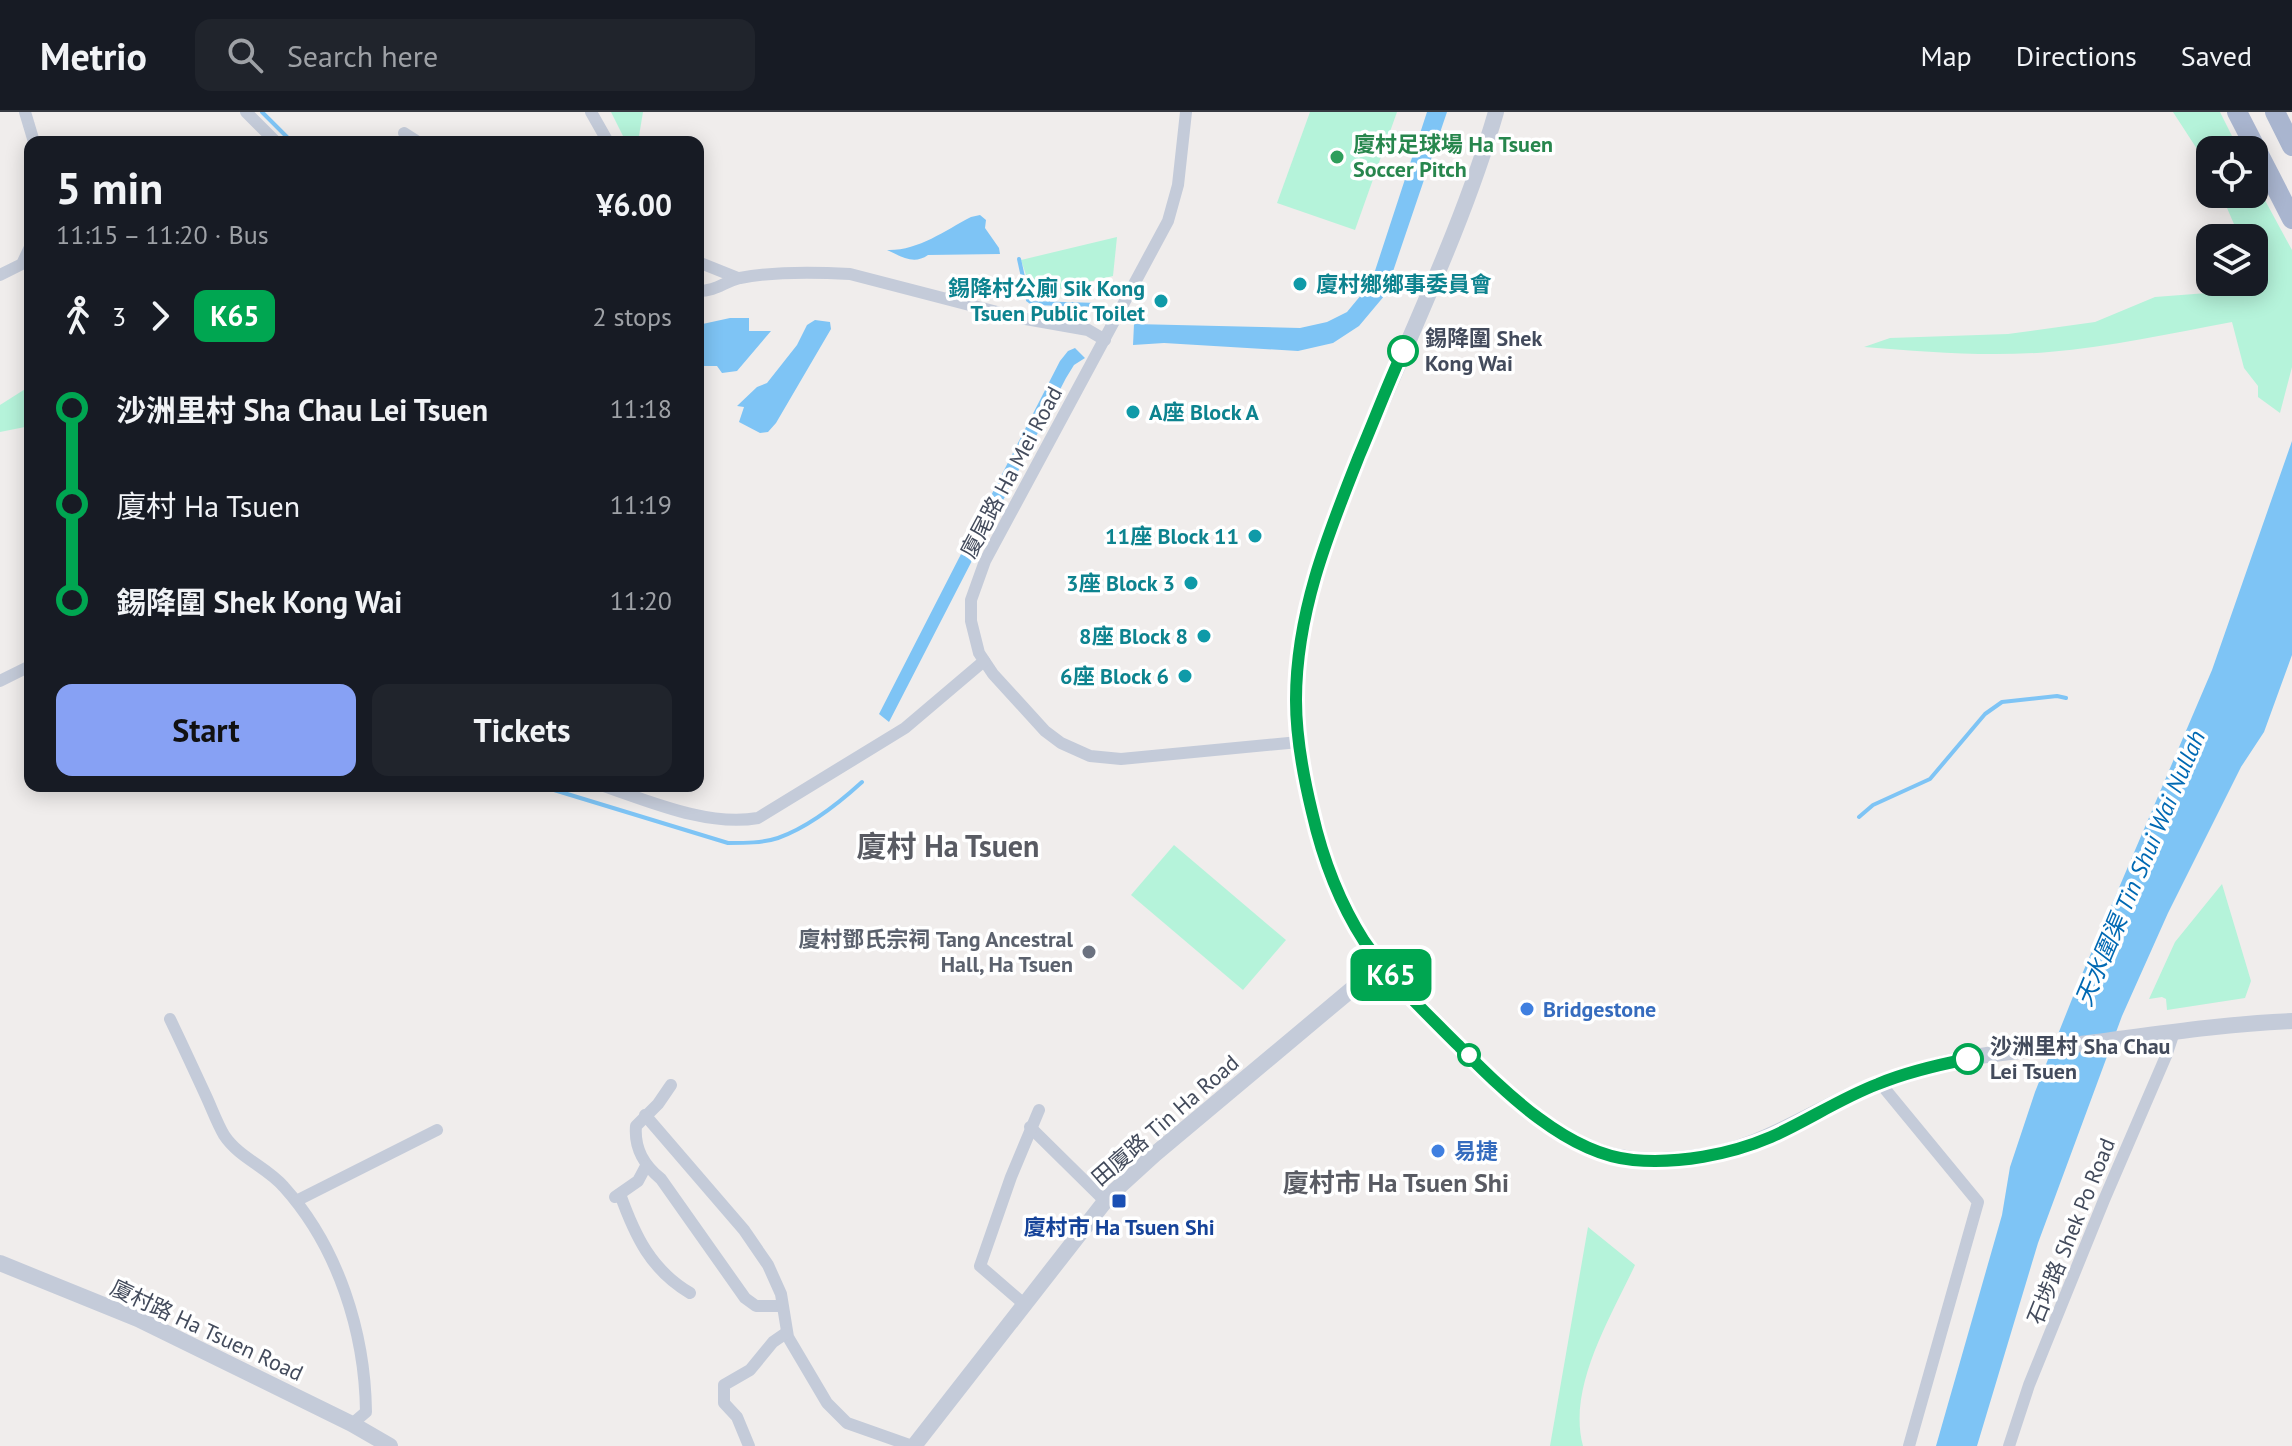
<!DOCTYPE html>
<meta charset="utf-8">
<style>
body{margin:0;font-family:"PT Sans","Noto Sans SC",sans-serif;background:#20242c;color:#f1f3f6;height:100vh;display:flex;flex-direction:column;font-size:30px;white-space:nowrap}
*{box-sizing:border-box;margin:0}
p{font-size:26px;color:#9ea1a6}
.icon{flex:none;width:44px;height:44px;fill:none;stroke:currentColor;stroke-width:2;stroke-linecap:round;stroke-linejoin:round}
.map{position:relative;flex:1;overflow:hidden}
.sheet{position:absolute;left:24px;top:24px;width:680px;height:656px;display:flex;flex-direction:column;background:#171b24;border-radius:16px;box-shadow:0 4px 20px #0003}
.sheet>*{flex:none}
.badge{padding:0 16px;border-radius:12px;font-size:28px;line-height:52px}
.buttons{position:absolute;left:2196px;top:24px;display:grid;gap:16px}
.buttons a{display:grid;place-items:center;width:72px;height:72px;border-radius:16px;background:#171b24;box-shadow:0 4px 20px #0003;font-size:40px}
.map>.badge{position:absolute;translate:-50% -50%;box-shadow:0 0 0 4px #fff}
.legs{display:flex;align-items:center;gap:12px;height:88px;padding:0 32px;font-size:26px}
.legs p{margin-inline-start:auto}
.head{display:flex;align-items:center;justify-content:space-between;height:136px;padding:0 32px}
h1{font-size:44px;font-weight:600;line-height:60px}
.cta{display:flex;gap:16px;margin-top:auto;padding:16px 32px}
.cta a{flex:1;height:92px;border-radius:16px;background:#87a1f4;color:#111;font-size:32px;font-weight:600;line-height:92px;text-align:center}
.cta a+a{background:#20242c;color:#f1f3f6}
ul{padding:0 32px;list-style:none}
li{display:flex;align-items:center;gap:28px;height:96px;font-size:30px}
li i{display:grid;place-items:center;width:12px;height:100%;margin:0 10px;background:currentColor}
li i::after{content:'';width:20px;height:20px;margin:-10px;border:6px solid;border-radius:50%;background:#171b24}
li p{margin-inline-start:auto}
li:first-child i{background:linear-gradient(#0000 50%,currentColor 0)}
li:last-child i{background:linear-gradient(currentColor 50%,#0000 0)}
header{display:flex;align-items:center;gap:48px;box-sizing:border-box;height:112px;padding:0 40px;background:#171b24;border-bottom:2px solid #363941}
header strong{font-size:38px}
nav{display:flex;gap:44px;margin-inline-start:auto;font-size:28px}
.search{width:560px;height:72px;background:#20242c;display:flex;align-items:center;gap:20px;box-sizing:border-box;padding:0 28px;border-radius:16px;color:#9ea1a6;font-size:30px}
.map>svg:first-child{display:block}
</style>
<header>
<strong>Metrio</strong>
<div class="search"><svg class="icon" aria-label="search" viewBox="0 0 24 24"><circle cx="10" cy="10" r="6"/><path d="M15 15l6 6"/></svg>Search here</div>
<nav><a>Map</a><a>Directions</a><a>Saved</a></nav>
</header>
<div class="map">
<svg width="2292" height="1334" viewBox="0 0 2292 1334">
<rect width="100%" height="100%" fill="#f0edec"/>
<g fill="#b5f3da">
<path d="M611 0H643L638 30H626Z"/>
<path d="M1310 0H1397L1355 118 1277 91Z"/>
<path d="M2173 0H2220L2239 38H2210V57Z"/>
<path d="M2254 68 2292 138V255L2280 301 2258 285V274L2244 256 2232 210C2172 221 2110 235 2049 240 1988 245 1925 240 1864 235L1890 226 2008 222 2095 210 2155 185 2246 178 2251 170H2254V126H2240L2221 82H2254Z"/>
<path d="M1117 125 1113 164 1033 184 1021 148Z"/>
<path d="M30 274V314L0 320V293Z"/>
<path d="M1174 733 1286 828 1243 878 1131 783Z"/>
<path d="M2222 772 2251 869 2245 886 2167 898 2166 887 2162 885 2149 887 2175 830Z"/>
<path d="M1588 1115 1635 1153C1611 1205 1567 1275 1583 1334H1550Z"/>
</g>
<g fill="#7ec4f5">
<path d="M1427 0H1447L1385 183 1359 214 1333 231 1298 239 1164 231 1133 233 1134 212 1300 216 1327 210 1347 200 1371 171Z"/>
<path d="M980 103 986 108 985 116 999 136 1000 142 928 143C914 153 902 145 887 138 918 139 944 119 971 105Z"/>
<path d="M730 206H749V219H771L737 259 722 261 717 254H698V213Z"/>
<path d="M815 208 830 210 831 217 776 311 768 320 760 321 739 310 744 295 737 294 757 275 767 271 797 233 807 213Z"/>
<path d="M1075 236 1085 246 1074 253 1066 266 889 610 879 602 1060 249 1068 239Z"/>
<path d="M2292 329V543L2264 620 2241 655 2168 801 2122 904 2038 1131 1977 1334H1936L2002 1103 2010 1055 2035 980 2080 867 2212 558Z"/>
</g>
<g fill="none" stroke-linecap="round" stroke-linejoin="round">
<g stroke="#7ec4f5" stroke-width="4">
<path d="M262 0 292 30"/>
<path d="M1019 147 1028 188 1032 191 1098 193"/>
<path d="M541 674 728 731C745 731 763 731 778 726 809 715 839 691 862 670"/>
<path d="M1859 705 1873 693 1930 667 1985 602 2002 590 2057 584 2066 586"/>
</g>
<g stroke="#c4cbd9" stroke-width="12">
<path d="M25 0 34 30"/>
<path d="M246 0 276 30"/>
<path d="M591 0 608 30"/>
<path d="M1186 0 1178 73 1168 109 985 449 971 488V509L979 541 993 562 1045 619 1061 631 1090 644 1121 647 1299 630"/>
<path d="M404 21 418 30"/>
<path d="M698 150 738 166"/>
<path d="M0 163 22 152 30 135"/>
<path d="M698 179C717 179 723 170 740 166 775 159 815 160 850 162L1020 206 1088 218 1105 228"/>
<path d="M0 569 30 554"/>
<path d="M604 674C651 690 709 715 758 706L905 616 984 549"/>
<path d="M170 907C182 932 194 958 206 984 212 997 217 1011 224 1023 239 1046 267 1055 284 1075 338 1135 365 1220 366 1300L352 1312"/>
<path d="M1880 971 1978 1090 1909 1334"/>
<path d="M671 973 658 992 636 1014C634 1037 644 1053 661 1067L745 1186 756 1194H782"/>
<path d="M645 1003 744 1118 768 1153 781 1182 788 1225 827 1291 847 1311 912 1334"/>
<path d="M1030 1015 1105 1089"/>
<path d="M620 1082C635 1124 651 1158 690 1181"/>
<path d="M615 1085 638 1069 646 1054"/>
<path d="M296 1089 437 1018"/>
<path d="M1024 1192 980 1154 1011 1065 1039 998"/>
<path d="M749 1334 737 1305 724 1291V1273L750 1258 773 1230 786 1221"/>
<path d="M2009 1334 2029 1273 2104 1088 2166 944 2174 920"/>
</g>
<g stroke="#c4cbd9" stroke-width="16">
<path d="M1496 0C1462 118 1404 234 1358 348 1327 425 1296 503 1296 588 1296 626 1303 665 1312 702 1322 745 1339 789 1362 826 1386 863 1421 894 1452 926 1500 975 1559 1039 1632 1047 1650 1049 1671 1048 1689 1046 1749 1041 1797 1009 1849 984 1875 972 1903 963 1930 955 1976 941 2026 939 2073 933 2145 924 2218 912 2292 909"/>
<path d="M0 1151 138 1207 352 1312 390 1334"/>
<path d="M914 1334 1110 1083 1155 1042 1358 872 1383 854"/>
</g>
<g stroke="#a9b5cf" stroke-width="20">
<path d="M2237 0 2292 107"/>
<path d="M2275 0 2292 34"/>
</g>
</g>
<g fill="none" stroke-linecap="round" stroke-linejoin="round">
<g stroke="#fff" stroke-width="18">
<path id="line-1" d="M1403 239C1387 274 1374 309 1359 344 1328 422 1296 501 1296 588 1296 625 1303 663 1312 700 1322 744 1339 790 1364 829 1390 867 1425 900 1458 933 1503 978 1566 1042 1633 1048 1678 1052 1729 1043 1771 1025 1807 1009 1841 986 1878 972 1907 960 1937 953 1968 947"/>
</g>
<use href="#line-1" stroke="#00a651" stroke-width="12"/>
</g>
<circle fill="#2e9e5b" stroke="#fff" stroke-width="3" cx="1337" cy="45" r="8"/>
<g fill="#0f9aa8" stroke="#fff" stroke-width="3">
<circle cx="1300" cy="172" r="8"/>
<circle cx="1161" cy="189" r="8"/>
<circle cx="1133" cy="300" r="8"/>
<circle cx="1255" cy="424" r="8"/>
<circle cx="1191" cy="471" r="8"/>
<circle cx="1204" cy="524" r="8"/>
<circle cx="1185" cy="564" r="8"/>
</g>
<g fill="#fff" stroke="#00a651" stroke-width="4">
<circle cx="1403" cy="239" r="14"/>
<circle cx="1469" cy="943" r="10"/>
<circle cx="1968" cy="947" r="14"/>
</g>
<circle fill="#6b7280" stroke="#fff" stroke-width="3" cx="1089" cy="840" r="8"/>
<g fill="#3f7fe0" stroke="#fff" stroke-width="3">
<circle cx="1527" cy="897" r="8"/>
<circle cx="1438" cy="1039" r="8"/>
</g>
<rect fill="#1a4fb4" stroke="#fff" stroke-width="3" x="1111" y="1081" width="16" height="16" rx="4"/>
<g text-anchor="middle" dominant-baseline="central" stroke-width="7" stroke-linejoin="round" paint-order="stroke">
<g font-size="22" font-weight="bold" fill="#27864d" stroke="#fff" text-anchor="start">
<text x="1353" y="32">廈村足球場 Ha Tsuen<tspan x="1353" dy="25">Soccer Pitch</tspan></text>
</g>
<g font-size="22" font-weight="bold" fill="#0d838f" stroke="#fff" text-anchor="end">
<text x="1316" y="172" text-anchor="start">廈村鄉鄉事委員會</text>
<text x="1145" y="176">錫降村公廁 Sik Kong<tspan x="1145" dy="25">Tsuen Public Toilet</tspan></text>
<text x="1149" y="300" text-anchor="start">A座 Block A</text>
<text x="1239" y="424">11座 Block 11</text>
<text x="1175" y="471">3座 Block 3</text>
<text x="1188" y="524">8座 Block 8</text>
<text x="1169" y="564">6座 Block 6</text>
</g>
<g font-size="22" font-weight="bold" fill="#434b5c" stroke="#fff" text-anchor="start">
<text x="1425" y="226">錫降圍 Shek<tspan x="1425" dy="25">Kong Wai</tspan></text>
<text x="1990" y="934">沙洲里村 Sha Chau<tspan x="1990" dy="25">Lei Tsuen</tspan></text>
</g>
<g font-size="22" fill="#434b5c" stroke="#fff">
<text transform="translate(1011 360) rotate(-62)">廈尾路 Ha Mei Road</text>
<text transform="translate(1165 1008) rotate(-41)">田廈路 Tin Ha Road</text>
<text transform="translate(2071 1119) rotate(-68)">石埗路 Shek Po Road</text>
<text transform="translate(207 1218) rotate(25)">廈村路 Ha Tsuen Road</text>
</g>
<g font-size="22" font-weight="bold" fill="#5b616d" stroke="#fff" text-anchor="end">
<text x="1073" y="827">廈村鄧氏宗祠 Tang Ancestral<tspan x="1073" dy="25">Hall, Ha Tsuen</tspan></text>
</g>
<g font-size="22" font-weight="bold" fill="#366cbe" stroke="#fff" text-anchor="start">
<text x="1543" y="897">Bridgestone</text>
<text x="1454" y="1039">易捷</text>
</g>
<g font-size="22" font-weight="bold" fill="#164399" stroke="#fff">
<text x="1119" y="1115">廈村市 Ha Tsuen Shi</text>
</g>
<g font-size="24" font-style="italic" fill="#0069b3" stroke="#fff">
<text transform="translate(2140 756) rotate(-67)">天水圍渠 Tin Shui Wai Nullah</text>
</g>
<g font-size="26" font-weight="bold" fill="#595b63" stroke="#fff">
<text x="1396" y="1070">廈村市 Ha Tsuen Shi</text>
</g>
<g font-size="30" font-weight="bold" fill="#595b63" stroke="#fff">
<text x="948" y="733">廈村 Ha Tsuen</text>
</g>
</g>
</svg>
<div class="buttons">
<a><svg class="icon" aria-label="locate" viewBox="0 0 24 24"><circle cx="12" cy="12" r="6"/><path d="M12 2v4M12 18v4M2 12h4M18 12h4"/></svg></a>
<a><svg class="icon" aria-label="layers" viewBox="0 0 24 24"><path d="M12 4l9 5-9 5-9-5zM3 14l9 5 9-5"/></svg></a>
</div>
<b class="badge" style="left:1391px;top:863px;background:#00a651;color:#fff">K65</b>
<section class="sheet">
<div class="head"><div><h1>5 min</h1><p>11:15 – 11:20 · Bus</p></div><b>¥6.00</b></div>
<div class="legs"><svg class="icon" aria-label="walk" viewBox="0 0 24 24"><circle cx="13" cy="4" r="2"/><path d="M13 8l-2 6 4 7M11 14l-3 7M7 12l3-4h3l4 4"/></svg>3<svg class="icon" aria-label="forward" viewBox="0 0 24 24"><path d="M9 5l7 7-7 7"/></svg><b class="badge" style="background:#00a651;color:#fff">K65</b><p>2 stops</p></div>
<ul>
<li><i style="color:#00a651"></i><b>沙洲里村 Sha Chau Lei Tsuen</b><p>11:18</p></li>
<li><i style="color:#00a651"></i><span>廈村 Ha Tsuen</span><p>11:19</p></li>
<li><i style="color:#00a651"></i><b>錫降圍 Shek Kong Wai</b><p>11:20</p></li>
</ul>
<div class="cta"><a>Start</a><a>Tickets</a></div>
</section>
</div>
